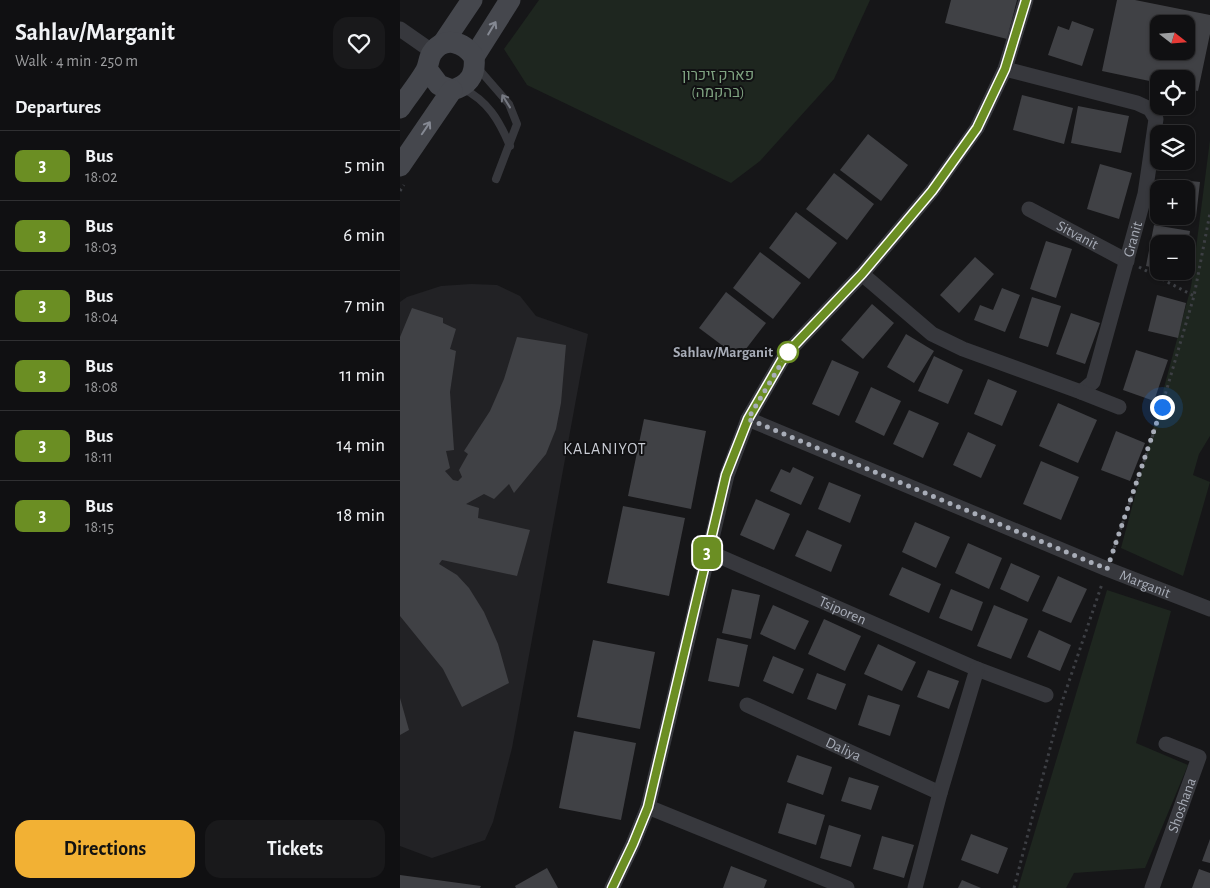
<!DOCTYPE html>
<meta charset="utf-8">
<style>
body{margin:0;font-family:"Alegreya Sans",Heebo,sans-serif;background:#19191b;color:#f1f3f6;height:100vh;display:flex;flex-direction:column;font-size:19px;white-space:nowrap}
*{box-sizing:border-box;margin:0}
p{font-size:16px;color:#9c9d9f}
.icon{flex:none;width:28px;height:28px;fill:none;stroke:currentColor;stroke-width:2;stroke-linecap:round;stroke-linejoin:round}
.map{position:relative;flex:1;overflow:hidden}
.sheet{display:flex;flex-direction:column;background:#101012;width:400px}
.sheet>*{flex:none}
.badge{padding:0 10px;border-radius:8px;font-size:18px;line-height:32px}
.needle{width:32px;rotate:107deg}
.buttons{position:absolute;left:750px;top:15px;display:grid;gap:10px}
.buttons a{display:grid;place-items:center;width:45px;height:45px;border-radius:10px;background:#101012;box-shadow:0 1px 4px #0004,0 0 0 1px #303032;font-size:25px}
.you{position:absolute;width:25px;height:25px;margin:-12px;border:4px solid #fff;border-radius:50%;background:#1a73e8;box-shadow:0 0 0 8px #1a73e833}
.map>.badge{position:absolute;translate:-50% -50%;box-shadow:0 0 0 2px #fff}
h2{padding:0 15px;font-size:19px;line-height:45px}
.round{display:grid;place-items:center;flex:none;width:52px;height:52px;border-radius:15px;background:#19191b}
.headline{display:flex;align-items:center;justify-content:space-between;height:85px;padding:0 15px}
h1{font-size:24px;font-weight:600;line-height:38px}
.button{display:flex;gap:10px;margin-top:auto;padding:10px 15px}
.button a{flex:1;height:58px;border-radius:15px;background:#f2b134;color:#111;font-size:20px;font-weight:600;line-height:58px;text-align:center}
.button a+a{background:#19191b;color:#f1f3f6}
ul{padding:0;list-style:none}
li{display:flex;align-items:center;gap:15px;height:70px;padding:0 15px;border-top:1px solid #303032}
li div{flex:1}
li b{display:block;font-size:19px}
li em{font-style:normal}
li .badge{min-width:55px;font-weight:700;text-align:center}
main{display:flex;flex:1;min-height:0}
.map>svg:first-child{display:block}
</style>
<main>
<section class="sheet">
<div class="headline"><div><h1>Sahlav/Marganit</h1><p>Walk · 4 min · 250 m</p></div><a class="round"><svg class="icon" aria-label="heart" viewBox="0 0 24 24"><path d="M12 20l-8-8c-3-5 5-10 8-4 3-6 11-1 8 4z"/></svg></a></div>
<h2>Departures</h2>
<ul>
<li><span class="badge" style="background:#6b8e23;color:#fff">3</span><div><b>Bus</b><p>18:02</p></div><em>5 min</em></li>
<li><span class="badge" style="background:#6b8e23;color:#fff">3</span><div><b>Bus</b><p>18:03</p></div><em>6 min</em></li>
<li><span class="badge" style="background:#6b8e23;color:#fff">3</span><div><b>Bus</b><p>18:04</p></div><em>7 min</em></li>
<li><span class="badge" style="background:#6b8e23;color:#fff">3</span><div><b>Bus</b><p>18:08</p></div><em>11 min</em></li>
<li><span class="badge" style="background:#6b8e23;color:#fff">3</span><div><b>Bus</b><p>18:11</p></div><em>14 min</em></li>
<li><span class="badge" style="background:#6b8e23;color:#fff">3</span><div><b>Bus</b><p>18:15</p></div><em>18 min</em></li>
</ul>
<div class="button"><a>Directions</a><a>Tickets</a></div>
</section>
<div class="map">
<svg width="810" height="888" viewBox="0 0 810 888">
<rect width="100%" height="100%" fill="#161618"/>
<path fill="#222225" d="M71 284 97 285 120 296 136 316 188 334 112 748 93 822 85 840 32 858 0 846V302L7 297 41 286Z"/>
<g fill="#1e261f">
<path d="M139 0H470L434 79 360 161 331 183 127 85 104 49Z"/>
<path d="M810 140V436L799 454 793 475 810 482 783 576 721 548 791 287Z"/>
<path d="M707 590 771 611 736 743 788 765 745 868 674 873 666 888H618Z"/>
</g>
<g fill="#404145" fill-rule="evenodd">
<path d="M551 0H617L607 39 545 23Z"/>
<path d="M717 0H735L810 15V34L798 91 786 89V79H759V83L702 71ZM759 24H786V51H759Z"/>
<path d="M672 21 694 29 682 66 648 55 658 26 669 30Z"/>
<path d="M622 95 673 108 664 144 613 130Z"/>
<path d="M678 106 729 116 721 153 671 143Z"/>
<path d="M468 134 508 165 481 201 440 170Z"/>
<path d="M700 164 732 173 719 219 687 209Z"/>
<path d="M434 173 474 204 447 240 406 209Z"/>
<path d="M772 179 800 182 796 217 786 216V189H771Z"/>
<path d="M396 212 437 243 409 279 369 248Z"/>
<path d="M754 225 790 231 788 244H759V269L746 266Z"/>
<path d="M646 241 672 249 656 298 630 289Z"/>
<path d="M360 252 401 283 373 319 333 288Z"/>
<path d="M575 257 594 274 559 313 540 295Z"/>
<path d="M602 288 620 295 605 332 574 320 580 305 593 310Z"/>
<path d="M326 292 366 323 339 358 299 328Z"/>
<path d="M757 295 786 303 778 338 748 331Z"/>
<path d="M632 297 661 306 648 347 619 338Z"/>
<path d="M472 304 494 323 463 359 441 340Z"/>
<path d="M12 308 43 318V323L56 329 50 349 56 351 50 392 54 450 46 451 50 468 45 471 53 480 58 481 62 477 59 470 68 454 64 451 90 411 104 379 117 337 166 345 161 403 156 429 146 454 114 493 109 484 94 499 84 494 66 504 79 508 78 518 130 530 117 576 42 560 39 564 57 575 69 588 84 612 98 644 109 683 62 707 43 669 0 616V337Z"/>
<path d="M671 313 700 323 685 364 656 354Z"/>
<path d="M506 334 534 351 514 383 487 367Z"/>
<path d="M736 350 768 360 754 401 723 390Z"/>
<path d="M534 356 563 370 548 404 518 391Z"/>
<path d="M432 360 459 372 439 416 412 404Z"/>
<path d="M588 379 617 391 602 426 574 414Z"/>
<path d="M471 387 501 401 484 436 455 422Z"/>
<path d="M658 403 697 420 678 463 639 446Z"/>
<path d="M509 410 539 423 523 458 493 444Z"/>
<path d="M244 419 306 431 291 509 228 496Z"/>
<path d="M716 431 745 443 730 481 701 470Z"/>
<path d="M568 432 596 445 581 478 553 465Z"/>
<path d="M641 461 679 477 661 520 623 504Z"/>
<path d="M393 467 414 477 401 505 370 491 381 469 390 473Z"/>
<path d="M429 482 461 495 450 523 418 509Z"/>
<path d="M356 499 390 514 374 550 340 535Z"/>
<path d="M223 506 285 518 269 596 207 583Z"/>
<path d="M515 522 550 537 536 568 502 552Z"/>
<path d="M407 530 442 545 431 572 395 556Z"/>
<path d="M568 543 602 558 589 589 555 573Z"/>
<path d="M611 563 640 576 628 602 600 589Z"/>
<path d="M502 567 541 584 529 613 489 595Z"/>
<path d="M658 576 687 589 671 623 642 611Z"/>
<path d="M332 589 360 595 351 639 322 633Z"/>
<path d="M551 589 583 602 572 631 539 618Z"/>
<path d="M373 605 409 621 395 650 360 634Z"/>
<path d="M594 605 628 619 611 659 577 646Z"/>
<path d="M424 619 461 636 445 671 408 654Z"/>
<path d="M639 630 671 645 660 671 627 657Z"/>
<path d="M317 638 348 645 339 687 308 681Z"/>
<path d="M193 640 255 652 240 729 177 717Z"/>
<path d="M478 644 516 662 502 691 464 674Z"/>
<path d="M373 656 404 669 393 694 363 681Z"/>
<path d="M528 670 559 681 549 709 517 697Z"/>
<path d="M417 673 446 684 436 710 407 699Z"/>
<path d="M468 695 500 705 490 736 458 725Z"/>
<path d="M0 698 9 730 0 735Z"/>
<path d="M174 731 236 743 221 820 159 808Z"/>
<path d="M397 755 432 767 423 795 387 782Z"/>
<path d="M449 777 479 786 471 810 441 801Z"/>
<path d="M387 803 425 815 416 845 378 833Z"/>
<path d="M429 825 461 835 451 867 420 858Z"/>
<path d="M571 834 608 848 598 874 561 860Z"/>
<path d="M482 836 514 845 504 878 473 869Z"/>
<path d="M810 839V863L802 861Z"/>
<path d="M331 866 367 880 364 888H323Z"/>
<path d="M147 868 158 888H116L115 886Z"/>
<path d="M799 869 810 873V888H792Z"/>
<path d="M0 875 81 886 80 888H0Z"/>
<path d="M562 880 581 888H558Z"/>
</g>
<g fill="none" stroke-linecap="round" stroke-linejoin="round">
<g stroke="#3d3f44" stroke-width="3" stroke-dasharray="2.5 4" stroke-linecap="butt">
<path d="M0 191 4 185"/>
<path d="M739 267 794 296"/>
<path d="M712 554 756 426 794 296 810 213"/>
<path d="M614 888 662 702 702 584"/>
</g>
<g stroke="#37383d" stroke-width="8">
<path d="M76 66 109 104 117 124 96 179"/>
<path d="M62 88C88 101 99 120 110 146"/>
</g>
<g stroke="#37383d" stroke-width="15">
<path d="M0 29 33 52"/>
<path id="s1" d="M629 209 727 261"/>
<path id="s2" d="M462 274 532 334 563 349 681 392 693 382 745 194 756 119 750 109 737 103 605 69"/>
<path d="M681 392 719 407"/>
<path id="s3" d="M348 419 707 569 810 609"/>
<path id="s4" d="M307 551 577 669 646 695"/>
<path id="s5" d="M347 705 540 793"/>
<path d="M248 807 447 888"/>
<path d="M212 888 233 844 248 807 327 475 348 419 385 355 462 274 532 191 577 128 605 69 626 0"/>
<path d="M515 888 540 793 577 669"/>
<path id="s6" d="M752 888 799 757 766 744"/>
</g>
<g stroke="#45474d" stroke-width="21">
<path d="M43 43 72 0"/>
<path d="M74 57 110 0"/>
<path d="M0 108C8 96 18 84 25 72 29 66 28 59 32 53 44 35 64 42 74 57 76 75 69 85 52 90L39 85 27 69"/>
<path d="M0 166 52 90"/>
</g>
</g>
<defs><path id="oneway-shaft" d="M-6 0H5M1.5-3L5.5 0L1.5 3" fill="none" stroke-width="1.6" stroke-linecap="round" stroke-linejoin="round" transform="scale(1.25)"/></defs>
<g stroke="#858993">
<use href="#oneway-shaft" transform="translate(92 28) rotate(-59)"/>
<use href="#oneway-shaft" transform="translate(26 128) rotate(-56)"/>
</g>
<use stroke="#757881" href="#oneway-shaft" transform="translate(106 101) rotate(-122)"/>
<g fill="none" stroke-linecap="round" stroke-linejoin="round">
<g stroke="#fff" stroke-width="11">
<path id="line" d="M212 888 233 844 248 807 326 475 348 419 385 355 462 274 532 191 577 128 605 69 626 0"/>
</g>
<use href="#line" stroke="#6b8e23" stroke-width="8"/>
<path stroke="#a8adb8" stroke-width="5" stroke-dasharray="0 9" d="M388 352 348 419 707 569 762 407"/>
</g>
<circle fill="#fff" stroke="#6b8e23" stroke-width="2.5" cx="388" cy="352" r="10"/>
<g text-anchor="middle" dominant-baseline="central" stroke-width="4" stroke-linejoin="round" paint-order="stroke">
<g font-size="15" fill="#7fa381" stroke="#111113">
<text x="318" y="75">פארק זיכרון<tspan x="318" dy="17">(בהקמה)</tspan></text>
</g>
<g font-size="15" fill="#a8adb8" stroke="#111113">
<text stroke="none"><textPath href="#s1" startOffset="55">Sitvanit</textPath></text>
<text stroke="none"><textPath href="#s2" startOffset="416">Granit</textPath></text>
<text stroke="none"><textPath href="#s3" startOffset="430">Marganit</textPath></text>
<text stroke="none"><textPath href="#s4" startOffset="148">Tsiporen</textPath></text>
<text stroke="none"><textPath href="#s5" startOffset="106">Daliya</textPath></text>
<text stroke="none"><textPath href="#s6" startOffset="88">Shoshana</textPath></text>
</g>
<g font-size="15" font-weight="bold" fill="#a8adb8" stroke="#111113" text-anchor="end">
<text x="373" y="352">Sahlav/Marganit</text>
</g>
<g font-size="16" letter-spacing="1" fill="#c9ccd4" stroke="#111113">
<text x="205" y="449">KALANIYOT</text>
</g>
</g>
</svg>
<div class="buttons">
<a><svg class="needle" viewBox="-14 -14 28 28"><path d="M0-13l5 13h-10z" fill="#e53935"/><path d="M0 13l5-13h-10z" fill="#9c9d9f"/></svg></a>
<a><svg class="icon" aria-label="locate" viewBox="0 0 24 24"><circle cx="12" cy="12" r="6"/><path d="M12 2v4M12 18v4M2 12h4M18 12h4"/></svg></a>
<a><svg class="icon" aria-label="layers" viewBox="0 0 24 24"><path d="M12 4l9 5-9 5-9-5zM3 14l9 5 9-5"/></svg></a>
<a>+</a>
<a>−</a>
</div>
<div class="you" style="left:762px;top:407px"></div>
<b class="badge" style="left:307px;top:553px;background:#6b8e23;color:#fff">3</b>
</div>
</main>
